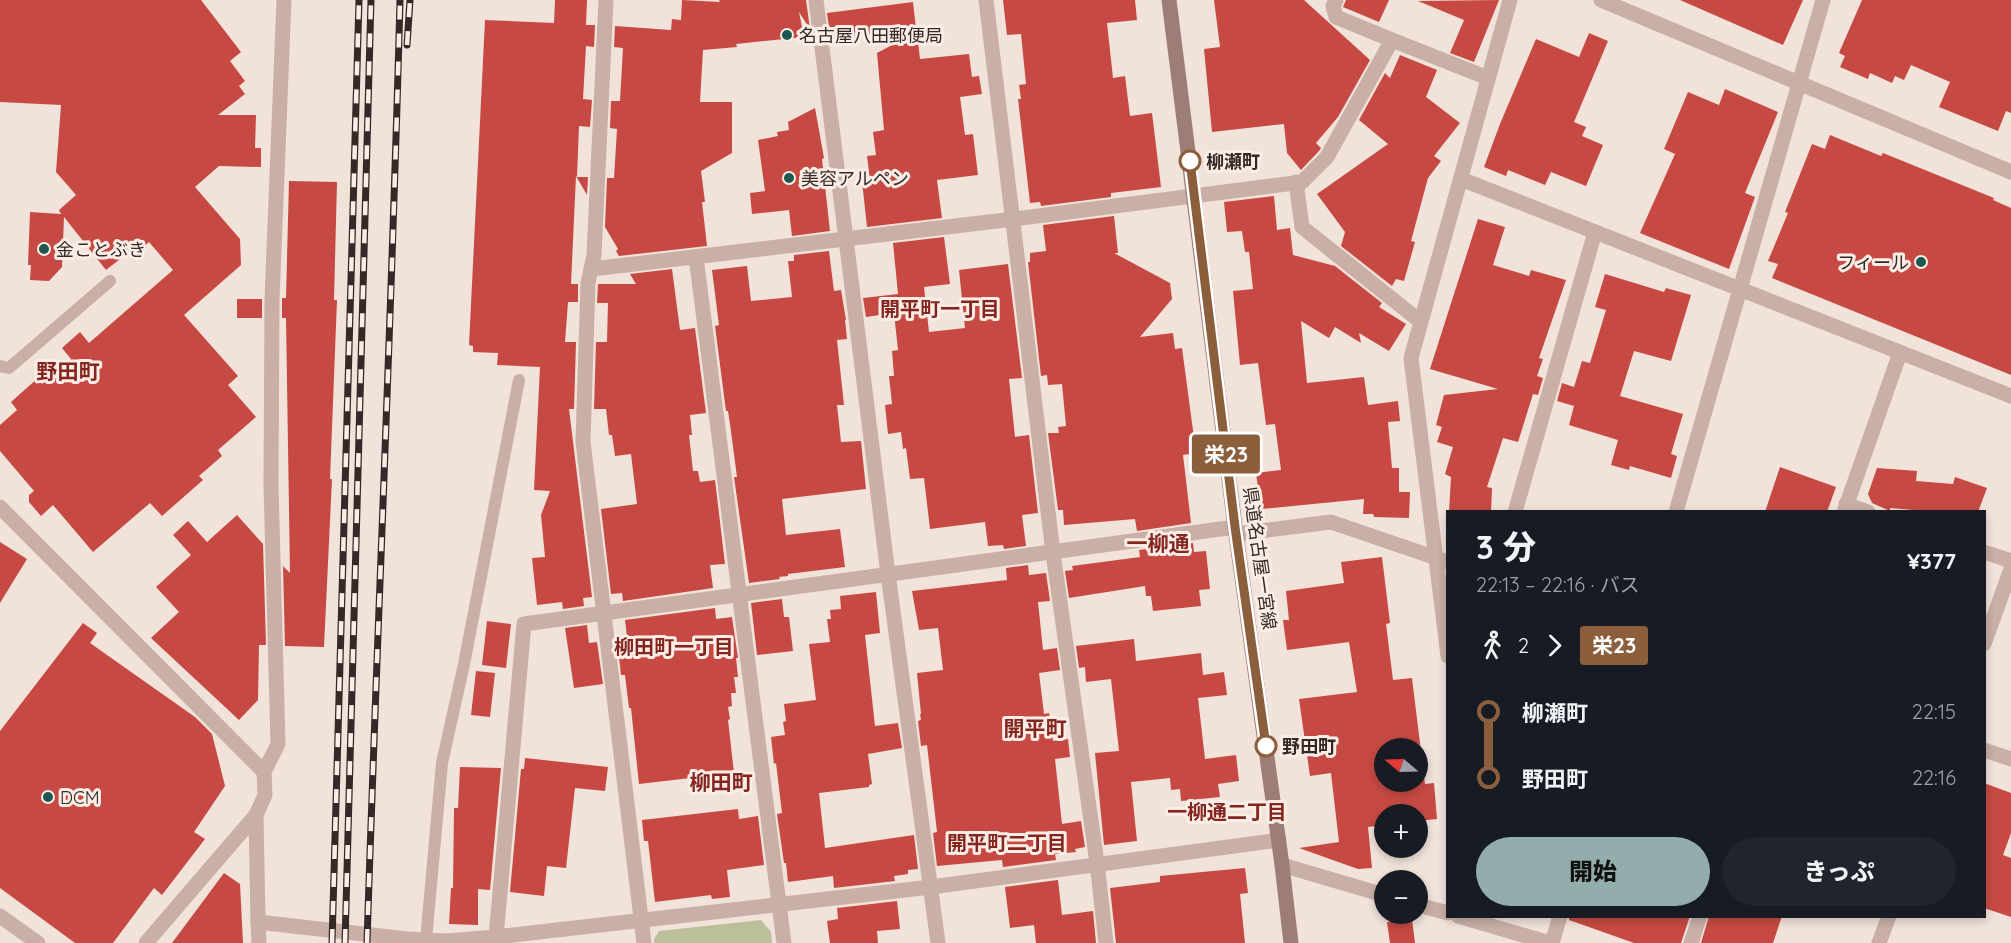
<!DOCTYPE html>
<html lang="ja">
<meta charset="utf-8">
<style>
body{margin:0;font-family:Quicksand,"Noto Sans JP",sans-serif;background:#20242c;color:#f1f3f6;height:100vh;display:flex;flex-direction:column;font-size:22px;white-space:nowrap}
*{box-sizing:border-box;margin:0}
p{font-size:20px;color:#9ea1a6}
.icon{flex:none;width:33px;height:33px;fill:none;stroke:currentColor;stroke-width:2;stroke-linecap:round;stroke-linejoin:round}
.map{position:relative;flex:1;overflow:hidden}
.details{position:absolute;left:1446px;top:510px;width:540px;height:408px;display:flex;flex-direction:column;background:#171b24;border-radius:0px;box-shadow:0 3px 9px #0003}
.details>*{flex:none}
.badge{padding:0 12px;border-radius:4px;font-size:21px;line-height:39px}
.needle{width:39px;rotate:289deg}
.tools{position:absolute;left:1374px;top:738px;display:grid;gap:12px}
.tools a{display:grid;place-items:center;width:54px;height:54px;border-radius:50%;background:#171b24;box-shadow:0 3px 9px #0003;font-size:30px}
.map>.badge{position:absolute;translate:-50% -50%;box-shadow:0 0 0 3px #fff}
.legs{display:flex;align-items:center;gap:9px;height:66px;padding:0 30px;font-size:20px}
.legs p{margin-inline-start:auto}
.head{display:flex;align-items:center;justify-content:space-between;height:102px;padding:0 30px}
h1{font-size:33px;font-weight:800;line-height:45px}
.cta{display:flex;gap:12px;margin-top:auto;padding:12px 30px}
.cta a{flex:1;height:69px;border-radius:36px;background:#92adab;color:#111;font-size:24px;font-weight:800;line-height:69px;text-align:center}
.cta a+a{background:#20242c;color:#f1f3f6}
ul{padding:0 30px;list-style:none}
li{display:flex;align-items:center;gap:21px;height:66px;font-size:22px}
li i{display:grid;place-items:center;width:9px;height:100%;margin:0 8px;background:currentColor}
li i::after{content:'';width:15px;height:15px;margin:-8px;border:4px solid;border-radius:50%;background:#171b24}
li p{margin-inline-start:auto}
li:first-child i{background:linear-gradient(#0000 50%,currentColor 0)}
li:last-child i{background:linear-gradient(currentColor 50%,#0000 0)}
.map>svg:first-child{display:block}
</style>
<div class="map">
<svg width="2011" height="943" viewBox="0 0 2011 943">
<rect width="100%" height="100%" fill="#f1e2da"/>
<path fill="#bbc09a" d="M761 920 771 932 772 943H654V939L659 931Z"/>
<g fill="#c64a43" fill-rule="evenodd">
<path d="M0 0H201L241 52 230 61 245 81 239 86 245 94 218 115H256L255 148H261V167L219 166 195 187 240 239 241 265 184 315 238 376 228 385 256 417 218 450 222 456 199 476 203 480 162 516 150 503 93 552 53 505 41 516 29 502V495L34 491 0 451V425L17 410 11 402 38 378 42 384 71 359 62 348 80 332 89 343 173 270 149 242 136 253 133 249 106 270 64 217 62 267 49 281 30 280 31 265H28L30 212 61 214 59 210 76 195 56 172 61 105 0 102Z"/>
<path d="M555 0H587L586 25H595L594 47 586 46 583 99 592 100 590 127 579 126 577 177H588L587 195 576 176 571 284H578V302H568L565 342H576L574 409H569L592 597 583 598 584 606 563 609 562 602 537 605 532 558 545 557 541 515 550 491 534 490 540 367 497 365 498 353 473 352V346L469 345 485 20 554 23Z"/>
<path d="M682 0 720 2 719 0H806L810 29 799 12 804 37 736 44 737 47 703 50 700 102H732V153L701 171 705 202H702L707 246 619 256 616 251 618 249 605 227 607 178H614L617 129 610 128 611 101H620L623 48 614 47 615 26 671 30 672 19 681 20Z"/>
<path d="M1003 0H1135L1137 20 1107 23 1113 78 1125 76 1130 116 1152 113 1161 187 1111 193V197L1041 206 1040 202 1030 203 1018 99H1021L1019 85 1026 84 1021 34 1007 35Z"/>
<path d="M1214 0H1304L1370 60 1338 117 1316 143 1321 148 1319 151 1301 170 1287 153 1284 124 1212 132 1204 49 1220 47Z"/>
<path d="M1346 0H1389L1379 22 1343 7Z"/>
<path d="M1499 0 1474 62 1450 53 1464 20 1418 1Z"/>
<path d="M1680 0H1803L1783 45Z"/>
<path d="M1862 0H2011V113L2006 111 1998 131 1939 107 1950 82 1911 65 1904 80 1895 76 1892 83 1870 73 1868 79 1840 67 1845 56 1839 53Z"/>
<path d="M913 2 916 29 835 38 834 34H830L827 13Z"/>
<path d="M917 32 920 59 969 54 972 77 979 76 982 94 960 97 965 135 973 134 978 175 937 180 942 218 867 227 862 181 870 180 867 156 876 155 873 132 884 130 877 53Z"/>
<path d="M1589 33 1608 41 1574 122 1586 127 1582 136 1603 145 1586 186 1551 172 1545 185 1508 170 1506 176 1484 167 1500 124 1536 39 1579 57Z"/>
<path d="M1400 55 1437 70 1426 97 1460 123 1434 156 1441 161 1428 178 1411 241 1415 242 1404 281 1396 279 1392 286 1341 246 1345 232 1317 194 1388 144 1359 120 1385 73 1390 78Z"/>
<path d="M1725 89 1778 112 1745 193 1755 197 1729 269 1640 233 1675 154 1664 149 1688 92 1719 105Z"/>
<path d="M815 108 824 158 822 159 830 231 792 236 789 210 752 214 750 193 765 191 758 140 778 136 777 132 789 130 788 122Z"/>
<path d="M1830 135 1881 156 1883 153 1994 198 1993 200 2011 208V375L1772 278 1778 264 1768 261 1788 213 1785 212 1812 144 1825 149Z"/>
<path d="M289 181 337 182 334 300H337L330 479H332L324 647 285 646 283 566 290 573 286 318H282V298H286Z"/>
<path d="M1274 196 1277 230 1290 228 1293 255 1335 266 1382 303 1379 307 1406 324 1389 351 1359 333 1361 343 1335 327 1329 338 1301 321 1307 383 1364 377 1368 405 1398 401 1400 421 1388 422 1392 468H1399V492H1410L1409 518 1374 517 1373 514H1363L1364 499 1261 509 1256 473 1281 470 1275 424 1266 425 1258 363 1240 365 1233 291 1253 289 1249 252H1245L1242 231 1227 232 1224 202Z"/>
<path d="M1114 216 1118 253H1114L1170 283 1172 299 1140 337 1173 333 1175 349 1182 348 1196 453 1183 455 1191 523 1137 531 1135 519 1064 525 1063 510H1058L1048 433H1059L1058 427 1066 426 1062 384 1048 385 1047 375 1041 376 1028 262H1030V253L1046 251 1043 225Z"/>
<path d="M1478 219 1505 227 1493 265 1529 276 1531 270 1566 280 1539 358 1543 359 1537 376 1543 378 1538 395 1533 394 1518 442 1503 438 1487 487 1492 488 1491 512H1449L1451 477 1445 474 1453 447 1437 442 1442 427 1436 425 1444 395 1498 389 1430 369Z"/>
<path d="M944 237 950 284 924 287 929 332 965 328 959 270 1008 264 1022 378 1009 379 1015 437 1029 435 1038 513 1022 515 1026 546 1004 549 1003 545 988 546 985 522 930 529 924 478 910 479 906 448 903 449 901 432 888 434 885 405 892 404 889 376H894L892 351 898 350 894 313 866 317 863 298 898 294 893 243Z"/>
<path d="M829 251 834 291 841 290 846 320H845L847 339 837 340 844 405H837L841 442 861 441 866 489 782 499 786 535 840 529 845 567 788 574V576L779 577 780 579 749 583 734 477H737L730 424 728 411H726L715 326 719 325 712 270 747 266 751 301 792 297 788 261H794V255Z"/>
<path d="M672 269 680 330 695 328 706 413 690 415 692 435H689L693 471H698L700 482 715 480 725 564 710 565 713 588 623 601 622 593 611 594 601 509 637 504 631 454 615 456 612 435H609L606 409H594L596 342H607L608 303H597L598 284H636L630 274Z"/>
<path d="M1605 274 1664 292 1666 288 1691 295 1671 361 1634 351 1620 396 1683 414 1671 454 1677 456 1671 478 1630 466 1629 470 1611 465 1618 440 1569 425 1574 406 1557 401 1562 383 1574 387 1582 361 1590 363 1606 310 1595 307Z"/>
<rect x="237" y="299" width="25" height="19"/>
<path d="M1780 467 1836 487 1827 512H1765Z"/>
<path d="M1877 468 1917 471 1916 481 1953 484 1955 477 1987 488 1978 512H1938L1890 508V511L1872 503 1868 494Z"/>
<path d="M237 515 263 544 266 645H259L258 700 239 720 151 638 179 612 156 587 191 555 173 535 188 521 207 542Z"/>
<path d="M0 542 27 559 0 603Z"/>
<path d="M1193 543 1194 552 1206 551 1210 589 1199 590 1201 606 1153 611 1151 596H1146L1145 586 1069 598 1065 571 1073 570 1072 566 1140 557 1139 550Z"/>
<path d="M1382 557 1390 623 1386 624 1393 680 1412 678 1425 784 1434 783 1437 819 1418 821V814H1384V825L1368 827 1372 868 1358 869 1299 848 1339 842 1331 773 1310 776 1299 699 1357 692 1349 642 1287 650 1283 620H1289L1286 591 1344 583 1341 562ZM1384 748H1418V782H1384Z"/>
<path d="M1028 565 1029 575 1046 573 1050 601 1038 602 1043 650 1057 648 1060 670 1039 673 1044 714 1049 713 1053 741 1068 739 1070 757 1055 759 1062 824 1081 821 1085 847 1075 849 1076 852 1055 854 1056 860 1003 867 1002 860 937 866 933 833 937 832 927 745 921 746 918 721 921 720 920 714H921L917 673 943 670 938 628 919 630 912 591 1007 580 1006 568Z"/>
<path d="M876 592 880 633 865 635 875 726 898 723 902 748 868 754 872 784 869 785V787L819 793 825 848 914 835 918 869 908 870V874L894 876 895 881 834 888 833 876 788 882 786 863H784L777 814 782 813 776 763 774 764 771 737 785 735 783 722 786 721 784 704 816 700 809 644 830 642 827 619H831L830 610 841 609 840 596Z"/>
<path d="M782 599 784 617H789L793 651 757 655 751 603Z"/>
<path d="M715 608 716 619 732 617 738 658H736L738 677H734L736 693H731L732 706 728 707 730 719 728 720 734 773 639 784 631 708H629L625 675H621L617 639 627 637 625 620Z"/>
<path d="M487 621 511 624 506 668 482 665Z"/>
<path d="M83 623 97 633 90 643 195 717 212 734 225 786 194 832 205 839 162 895 154 888 113 943H75L0 888V731Z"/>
<path d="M587 625 589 643 597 642 603 684 574 688 565 628Z"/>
<path d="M1134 639 1136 661 1201 653 1203 675 1224 672 1227 695 1198 698 1205 759 1236 755 1239 781 1218 784 1220 797 1181 801 1180 789 1171 790 1170 778 1131 782 1137 841 1104 845 1095 753 1119 751 1111 679 1086 682 1085 667 1079 668 1076 646Z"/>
<path d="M476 671 495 673 490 717 471 715Z"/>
<path d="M525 758 608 767 605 791 575 788 566 868 547 866 544 896 510 892 521 769H524Z"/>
<path d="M460 767 501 768 490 890 478 889V925L449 924 451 888H453L454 808H458Z"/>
<path d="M1984 783 2011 793V833L2003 855 2011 858V917L1984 908Z"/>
<path d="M738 809 739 819 758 816 764 865 727 870 730 897 712 899 711 895 655 902 648 841H644L642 820Z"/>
<path d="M1245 868 1248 893 1240 894 1245 943H1116L1110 888 1160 882V876Z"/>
<path d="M224 873 240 884 243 943H172Z"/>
<path d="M1058 880 1062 915 1093 911 1096 943H1036L1034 925 1010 928 1005 887Z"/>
<path d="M897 901 900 929 877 931 878 943H830L827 921 838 919 837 908Z"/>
<path d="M1569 916H1690L1681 943H1634L1569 920Z"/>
<path d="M1709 916H1782L1773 943H1701Z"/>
<path d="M1412 919 1415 943H1390L1387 922Z"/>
</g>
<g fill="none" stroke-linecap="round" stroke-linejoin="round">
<g stroke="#c9afa6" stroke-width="12">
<path d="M0 366 9 368 110 281"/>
<path d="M426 940 442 763 464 664 519 380"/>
</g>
<g stroke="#c9afa6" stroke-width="15">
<path d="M606 0 594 255 588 283 583 442 644 943"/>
<path d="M816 0 888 574 938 943"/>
<path d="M986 0 1053 553 1097 863 1106 943"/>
<path d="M1392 40 1488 78"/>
<path d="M1461 179 2011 396"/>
<path d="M1296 182 1302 227 1421 322"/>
<path d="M696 257 784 943"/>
<path d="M592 269 1014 219 1302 182 1327 157 1392 40 1336 17 1333 6 1336 0"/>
<path d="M1846 504 1868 512"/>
<path d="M0 507 264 772 265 795 256 815 258 922 407 939 446 941 496 937 931 887 1279 840"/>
<path d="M1515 512 1595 232"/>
<path d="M1676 512 1823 0"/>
<path d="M1844 512 1900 353"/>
<path d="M1236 534 1331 522 1448 562"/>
<path d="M1984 552 2011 561"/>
<path d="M1984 644 2011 569"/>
<path d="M1448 656 1411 358 1510 0"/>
<path d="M1984 750 2011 759"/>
<path d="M264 772 278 744 271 485 272 300 284 0"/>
<path d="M1282 865 1384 895"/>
<path d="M1418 905 1448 913"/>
<path d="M0 916 38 943"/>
<path d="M1458 916 1550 943"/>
<path d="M258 922 259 943"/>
<path d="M496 937 524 624 1235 527"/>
<path d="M146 943 256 815"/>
<path d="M1552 943 1560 916"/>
<path d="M1691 943 1700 916"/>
<path d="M1879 943 1889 916"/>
</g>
<path stroke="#c9afa6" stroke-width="15" d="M1601 0 2011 172"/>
<path stroke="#9d7e77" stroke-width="15" d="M1169 0 1235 527 1282 865 1291 943"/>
<g stroke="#352927" stroke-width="7">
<g id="rail">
<path d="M407 45 410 0"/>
<path d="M332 943 359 0"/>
<path d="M345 943 371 0"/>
<path d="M367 943C377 629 392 314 400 0"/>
</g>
</g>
<use href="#rail" stroke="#f9ede6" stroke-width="4.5" stroke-dasharray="14" stroke-linecap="butt"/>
</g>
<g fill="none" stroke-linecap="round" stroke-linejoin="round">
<g stroke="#fff" stroke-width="14">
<path id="line-1" d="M1190 161 1235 527 1266 746"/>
</g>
<use href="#line-1" stroke="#8b5e3c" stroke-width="9"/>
</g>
<g fill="#1d574f" stroke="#f9ede6" stroke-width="2">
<circle cx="787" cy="35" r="6"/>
<circle cx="789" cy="178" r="6"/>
<circle cx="44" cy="249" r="6"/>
<circle cx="1921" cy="262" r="6"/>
<circle cx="48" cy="797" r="6"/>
</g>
<g fill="#fff" stroke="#8b5e3c" stroke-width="3">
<circle cx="1190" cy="161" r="10"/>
<circle cx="1266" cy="746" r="10"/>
</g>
<g text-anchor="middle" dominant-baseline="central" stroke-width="6" stroke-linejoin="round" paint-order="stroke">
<g font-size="18" fill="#352927" stroke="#f9ede6" text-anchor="start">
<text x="799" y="35">名古屋八田郵便局</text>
<text x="801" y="178">美容アルペン</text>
<text x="56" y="249">金ことぶき</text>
<text x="1909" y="262" text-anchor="end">フィール</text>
<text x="60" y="797">DCM</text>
</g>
<g font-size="18" font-weight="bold" fill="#352927" stroke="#f9ede6" text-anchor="start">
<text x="1206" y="161">柳瀬町</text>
<text x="1282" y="746">野田町</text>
</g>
<g font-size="18" fill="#352927" stroke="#f9ede6">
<text transform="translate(1260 558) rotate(82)">県道名古屋一宮線</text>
</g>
<g font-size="20" font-weight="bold" fill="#842520" stroke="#f9ede6">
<text x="940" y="308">開平町一丁目</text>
<text x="674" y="646">柳田町一丁目</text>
<text x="1227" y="811">一柳通二丁目</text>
<text x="1007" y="842">開平町二丁目</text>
</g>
<g font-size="21" font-weight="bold" fill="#842520" stroke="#f9ede6">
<text x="68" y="371">野田町</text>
<text x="1158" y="543">一柳通</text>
<text x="1035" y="728">開平町</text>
<text x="721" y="782">柳田町</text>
</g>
</g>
</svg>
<div class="tools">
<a><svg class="needle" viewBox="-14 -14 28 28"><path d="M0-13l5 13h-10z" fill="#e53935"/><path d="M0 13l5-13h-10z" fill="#9ea1a6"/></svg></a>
<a>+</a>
<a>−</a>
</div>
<b class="badge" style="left:1226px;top:454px;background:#8b5e3c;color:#fff">栄23</b>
<section class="details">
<div class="head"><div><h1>3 分</h1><p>22:13 – 22:16 · バス</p></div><b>¥377</b></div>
<div class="legs"><svg class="icon" aria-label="walk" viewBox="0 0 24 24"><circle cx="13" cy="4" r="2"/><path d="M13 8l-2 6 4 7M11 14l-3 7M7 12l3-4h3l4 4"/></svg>2<svg class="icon" aria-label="forward" viewBox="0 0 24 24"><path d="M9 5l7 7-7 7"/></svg><b class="badge" style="background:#8b5e3c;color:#fff">栄23</b></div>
<ul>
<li><i style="color:#8b5e3c"></i><b>柳瀬町</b><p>22:15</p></li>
<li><i style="color:#8b5e3c"></i><b>野田町</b><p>22:16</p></li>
</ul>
<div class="cta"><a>開始</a><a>きっぷ</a></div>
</section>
</div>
